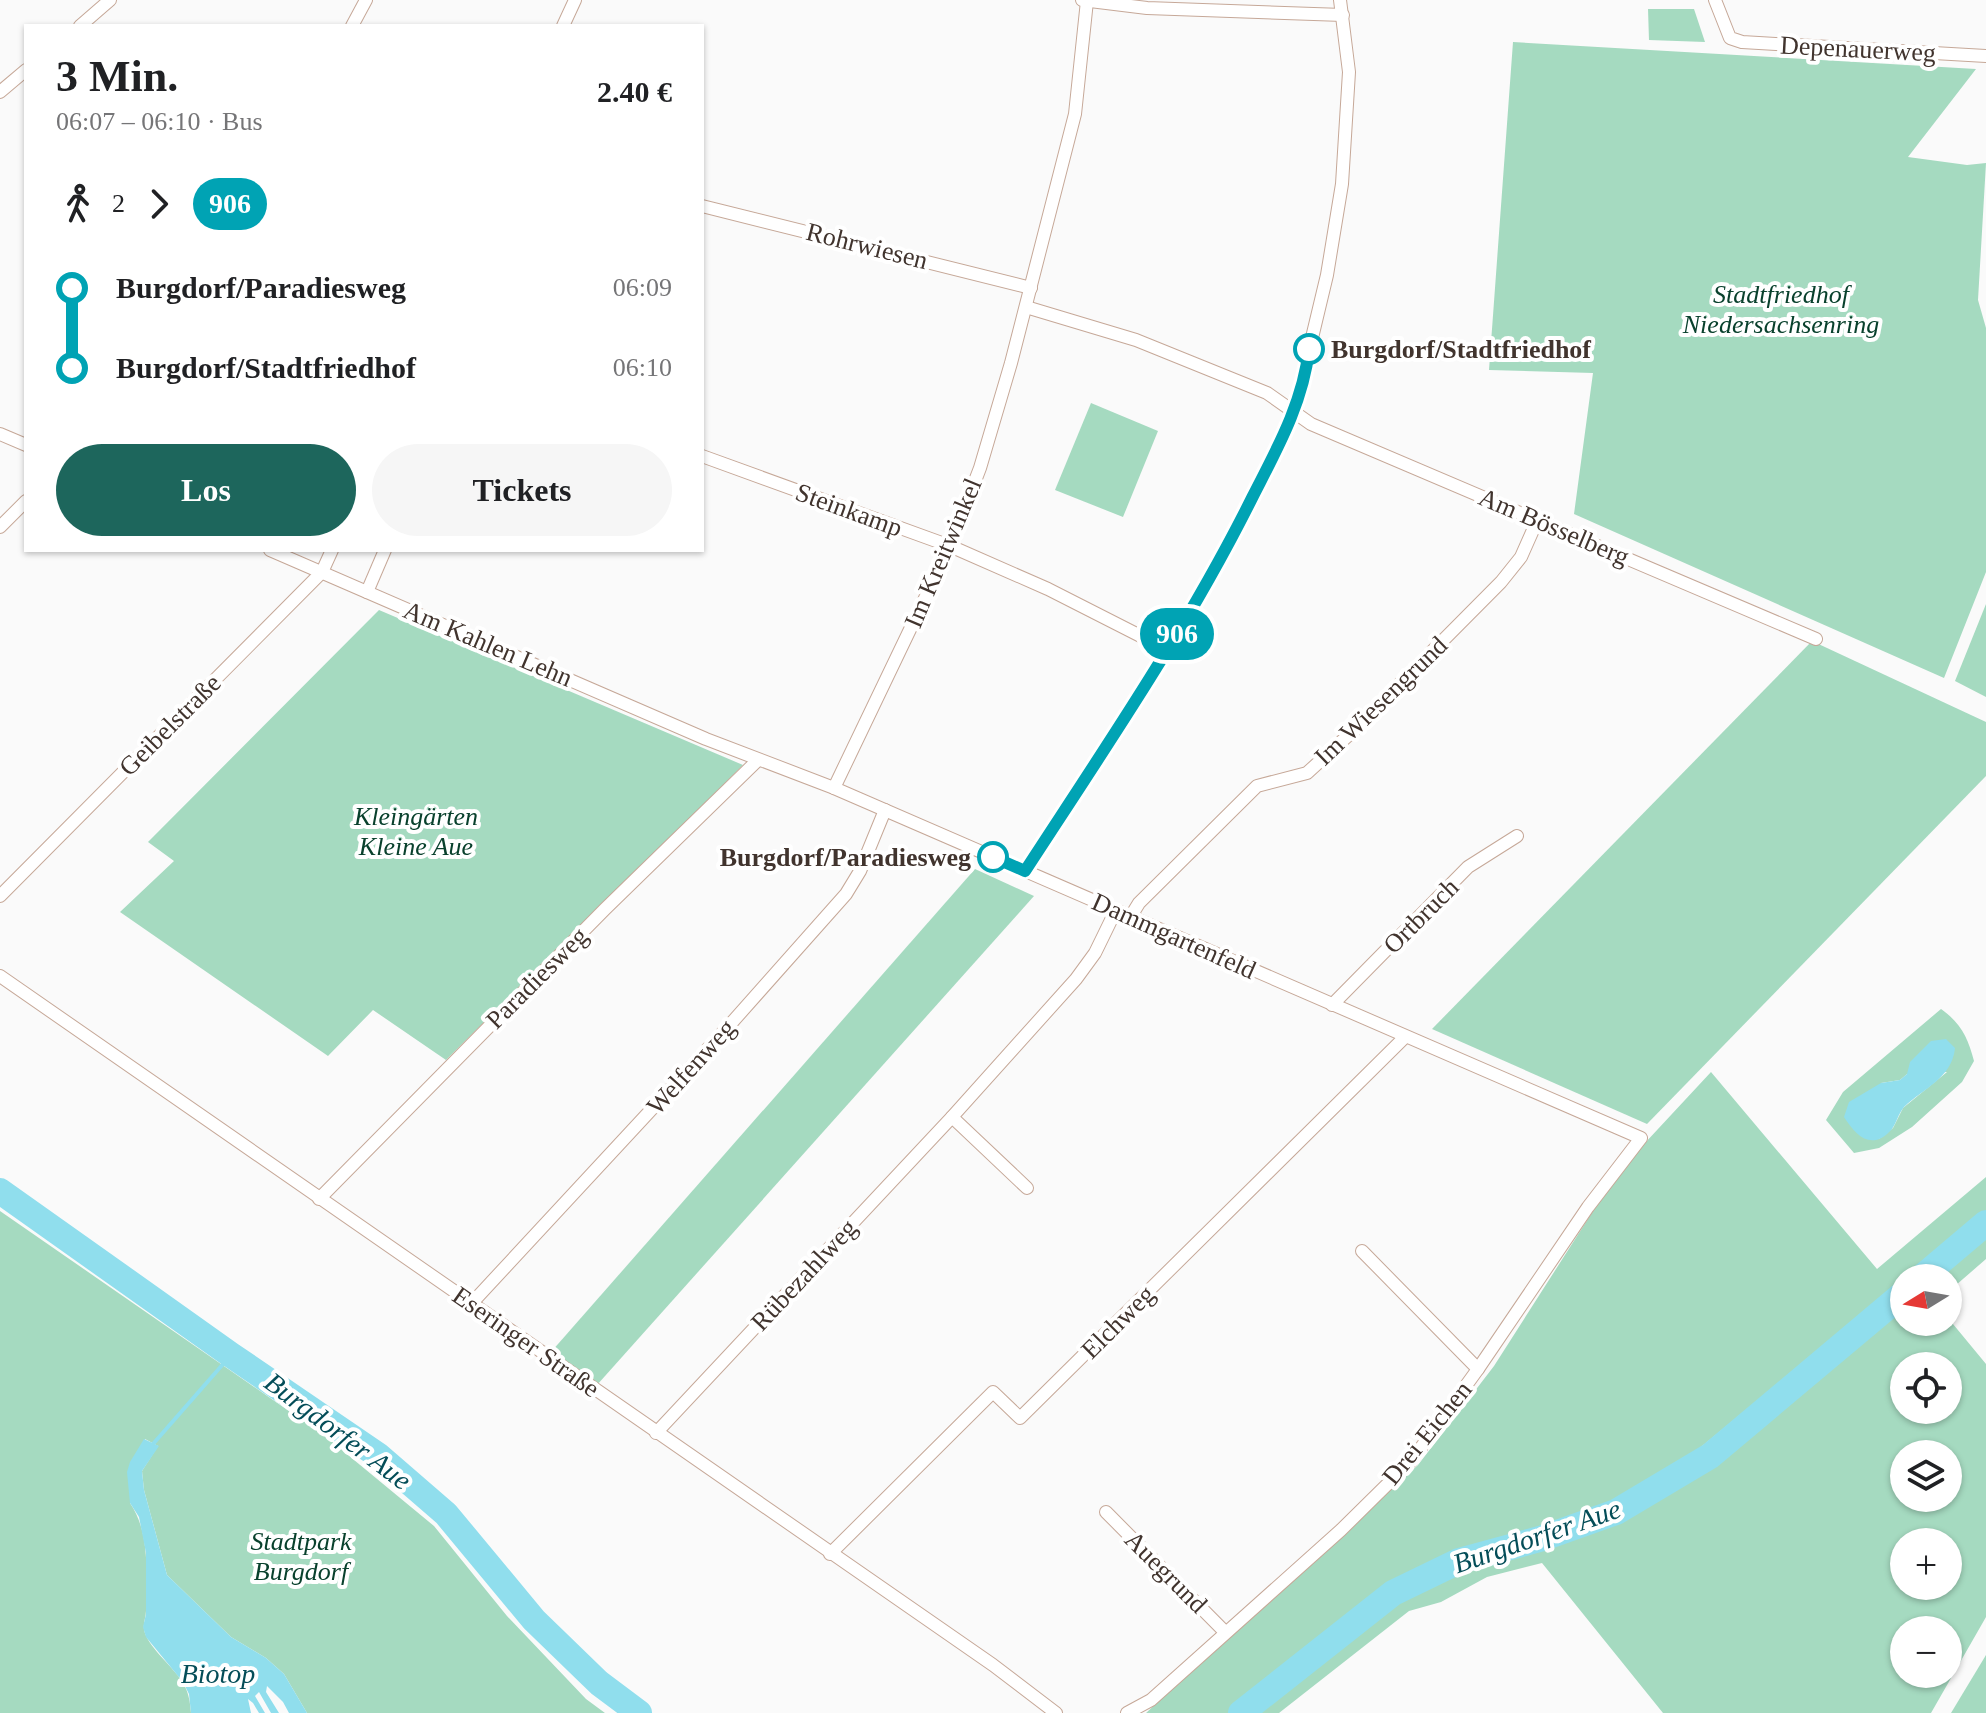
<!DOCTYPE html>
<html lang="de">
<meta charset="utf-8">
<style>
body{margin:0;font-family:Georgia,serif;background:#f6f6f6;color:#202124;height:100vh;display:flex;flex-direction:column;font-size:30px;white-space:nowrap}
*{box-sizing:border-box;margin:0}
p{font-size:26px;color:#757577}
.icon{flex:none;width:44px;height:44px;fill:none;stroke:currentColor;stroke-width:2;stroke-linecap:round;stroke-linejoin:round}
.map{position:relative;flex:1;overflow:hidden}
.panel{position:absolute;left:24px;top:24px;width:680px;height:528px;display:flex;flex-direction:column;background:#fff;border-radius:0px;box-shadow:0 2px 6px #0004}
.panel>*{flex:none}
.badge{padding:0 16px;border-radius:26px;font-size:28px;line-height:52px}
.needle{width:52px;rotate:259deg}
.buttons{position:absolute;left:1890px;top:1264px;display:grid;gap:16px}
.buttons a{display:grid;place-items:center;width:72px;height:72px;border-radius:50%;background:#fff;box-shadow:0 2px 6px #0004;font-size:40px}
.map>.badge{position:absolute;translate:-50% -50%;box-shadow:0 0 0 4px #fff}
.legs{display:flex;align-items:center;gap:12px;height:88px;padding:0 32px;font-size:26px}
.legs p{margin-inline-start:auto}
.head{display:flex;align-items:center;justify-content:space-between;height:136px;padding:0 32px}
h1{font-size:44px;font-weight:800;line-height:60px}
.button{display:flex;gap:16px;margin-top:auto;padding:16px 32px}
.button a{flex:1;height:92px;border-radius:48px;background:#1d665c;color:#fff;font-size:32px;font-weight:800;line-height:92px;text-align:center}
.button a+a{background:#f6f6f6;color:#202124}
ul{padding:0 32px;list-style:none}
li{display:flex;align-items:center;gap:28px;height:80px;font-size:30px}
li i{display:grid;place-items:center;width:12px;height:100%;margin:0 10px;background:currentColor}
li i::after{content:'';width:20px;height:20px;margin:-10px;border:6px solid;border-radius:50%;background:#fff}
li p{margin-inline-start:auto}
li:first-child i{background:linear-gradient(#0000 50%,currentColor 0)}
li:last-child i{background:linear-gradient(currentColor 50%,#0000 0)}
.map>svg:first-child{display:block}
</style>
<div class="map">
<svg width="1986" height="1713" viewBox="0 0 1986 1713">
<rect width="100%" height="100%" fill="#fafafa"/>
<g fill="#a5dac0" fill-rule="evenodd">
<path d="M1648 9H1694L1705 42 1649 40Z"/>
<path d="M1513 42 1976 69 1908 157 1967 165 1986 163 1978 300 1986 328V572L1944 678 1574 514 1593 373 1489 370Z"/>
<path d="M1091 403 1158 431 1123 517 1055 490Z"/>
<path d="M1986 604V697L1955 681Z"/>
<path d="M379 610 743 765 446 1060 373 1010 328 1056 120 912 174 861 148 842Z"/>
<path d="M1812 641 1986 722V776L1647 1124 1432 1029Z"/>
<path d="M975 869 1034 896 597 1385 551 1352Z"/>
<path d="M1941 1009C1961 1023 1968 1038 1974 1061L1962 1082 1912 1127 1879 1148 1854 1153 1826 1120 1843 1092ZM1947 1072 1903 1108 1893 1128 1879 1139 1881 1083 1900 1080 1907 1074Z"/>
<path d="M1711 1072 1877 1269 1986 1177V1213L1690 1456 1601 1508 1453 1555 1409 1575 1363 1603 1287 1662 1229 1713H1146L1319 1552 1418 1465 1494 1366 1618 1172Z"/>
<path d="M0 1211 325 1436 434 1526 507 1616 586 1699 605 1713H307L284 1674 266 1658 231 1637 167 1575 144 1490 142 1471 158 1446 145 1439 130 1503C151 1534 146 1575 146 1611 146 1617 143 1623 144 1629 146 1646 175 1668 183 1683 189 1693 190 1702 191 1713H0Z"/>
<path d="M1986 1231V1259L1948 1292V1278H1930Z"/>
<path d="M1904 1300V1322H1948V1318L1986 1364V1617L1931 1713H1663L1542 1563 1487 1577 1441 1602 1409 1611 1279 1713H1253L1396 1598 1458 1568 1542 1545 1619 1517 1715 1460ZM1904 1366H1948V1410H1904ZM1904 1454H1948V1498H1904ZM1904 1542H1948V1586H1904ZM1904 1630H1948V1674H1904Z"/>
<path d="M1986 1655V1713H1951Z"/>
</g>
<g fill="#90deed">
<path d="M1946 1039 1955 1048C1952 1078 1924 1088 1904 1107 1898 1114 1897 1122 1892 1129 1872 1152 1856 1136 1844 1117L1849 1102 1881 1083 1900 1080 1907 1074 1910 1062 1931 1041Z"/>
<path d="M144 1439 159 1446 142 1471 144 1490 167 1575 231 1637 266 1658 284 1674 307 1713H289L283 1702 267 1686 266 1692 279 1713H271L259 1692 255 1696 265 1713H259L253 1703 248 1699 251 1713H191L189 1694 183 1682 146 1637 143 1627 146 1614V1553L139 1517 130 1503 127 1472 130 1462Z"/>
</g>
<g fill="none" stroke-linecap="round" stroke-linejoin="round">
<path stroke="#90deed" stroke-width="4" d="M153 1444 231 1355"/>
<g stroke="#90deed" stroke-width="26">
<path d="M0 1191 231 1355 379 1456 446 1514 534 1620 599 1683 639 1713"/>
<path d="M1921 1278 1986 1223"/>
<path d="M1241 1713 1393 1593 1459 1561 1543 1538 1616 1512 1710 1456 1904 1293"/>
</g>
<g stroke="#c6a898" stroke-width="14">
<g id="minor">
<path d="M1082 0 1147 8 1343 15"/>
<path d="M1715 0 1730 38 1742 42 1986 56"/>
<path d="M80 26 110 0"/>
<path d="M352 26 366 0"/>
<path d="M563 26 575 0"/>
<path d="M0 92 26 70"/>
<path d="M702 206 1031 288"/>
<path d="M1026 307 1136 340 1267 393 1311 424 1816 639"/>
<path d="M0 434 26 445"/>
<path d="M702 456 950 546 1048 589 1168 650"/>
<path d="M0 527 26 501"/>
<path d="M270 550 706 739 834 788 1641 1138 1588 1207 1478 1369 1412 1460 1341 1530 1151 1700 1127 1713"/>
<path d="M367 592 385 550"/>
<path d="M834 788 950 546 980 468 1011 363 1075 114 1087 1"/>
<path d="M1025 871 1168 650 1237 528 1294 413 1327 275 1342 184 1349 72 1340 0"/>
<path d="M0 896 322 572 332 550"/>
<path d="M1131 916 1139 903 1257 786 1307 773 1353 731 1501 582 1521 557 1537 521"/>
<path d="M0 976 993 1665 1056 1713"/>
<path d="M1332 1005 1468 867 1517 836"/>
<path d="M952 1117 1027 1188"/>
<path d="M319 1199 605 909 758 760"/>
<path d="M1362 1251 1478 1369"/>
<path d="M471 1304 727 1028 846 894 860 871 885 810"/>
<path d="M656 1433 952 1117 1076 979 1095 953 1116 910"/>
<path d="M1106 1512 1225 1632"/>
<path d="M830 1554 993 1392 1020 1418 1405 1037"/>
</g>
</g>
<use href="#minor" stroke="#fff" stroke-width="12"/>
</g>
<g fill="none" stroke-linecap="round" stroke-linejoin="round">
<g stroke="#fff" stroke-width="18">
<path id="line-1" d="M993 857 1025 871C1105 748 1188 627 1253 496 1277 449 1303 403 1309 349"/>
</g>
<use href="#line-1" stroke="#00a3b4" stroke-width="12"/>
</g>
<g fill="#fff" stroke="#00a3b4" stroke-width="4">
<circle cx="1309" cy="349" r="14"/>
<circle cx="993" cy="857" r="14"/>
</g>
<g text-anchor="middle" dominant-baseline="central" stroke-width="8" stroke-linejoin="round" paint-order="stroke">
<g font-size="26" fill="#41342e" stroke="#fff">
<text transform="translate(1858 49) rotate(3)">Depenauerweg</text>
<text transform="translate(867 246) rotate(14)">Rohrwiesen</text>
<text transform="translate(849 510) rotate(20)">Steinkamp</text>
<text transform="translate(1554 527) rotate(23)">Am Bösselberg</text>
<text transform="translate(943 553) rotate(-67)">Im Kreitwinkel</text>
<text transform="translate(488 644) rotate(23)">Am Kahlen Lehn</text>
<text transform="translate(1381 701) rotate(-44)">Im Wiesengrund</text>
<text transform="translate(170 725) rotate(-45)">Geibelstraße</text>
<text transform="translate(1421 916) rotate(-45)">Ortbruch</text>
<text transform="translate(1174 936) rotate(24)">Dammgartenfeld</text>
<text transform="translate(537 978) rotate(-45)">Paradiesweg</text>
<text transform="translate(691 1067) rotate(-48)">Welfenweg</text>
<text transform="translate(804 1275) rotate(-47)">Rübezahlweg</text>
<text transform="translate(1118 1322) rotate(-45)">Elchweg</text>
<text transform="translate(526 1342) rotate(35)">Eseringer Straße</text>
<text transform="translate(1427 1433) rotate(-51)">Drei Eichen</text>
<text transform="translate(1166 1572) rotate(45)">Auegrund</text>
</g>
<g font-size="26" font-style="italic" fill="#09412d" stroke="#fff">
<text x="1781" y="294">Stadtfriedhof<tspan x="1781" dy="30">Niedersachsenring</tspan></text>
<text x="416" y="816">Kleingärten<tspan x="416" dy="30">Kleine Aue</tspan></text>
<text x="301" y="1541">Stadtpark<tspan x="301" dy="30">Burgdorf</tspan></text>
</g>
<g font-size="26" font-weight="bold" fill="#41342e" stroke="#fff" text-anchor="start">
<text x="1331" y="349">Burgdorf/Stadtfriedhof</text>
<text x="971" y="857" text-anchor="end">Burgdorf/Paradiesweg</text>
</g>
<g font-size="28" font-style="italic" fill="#044d58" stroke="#fff">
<text transform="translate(338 1431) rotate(37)">Burgdorfer Aue</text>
<text transform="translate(1537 1536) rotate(-19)">Burgdorfer Aue</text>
<text x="218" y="1673">Biotop</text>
</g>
</g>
</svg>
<div class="buttons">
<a><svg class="needle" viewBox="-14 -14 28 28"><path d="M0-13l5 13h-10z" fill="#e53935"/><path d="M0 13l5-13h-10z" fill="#757577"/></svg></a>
<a><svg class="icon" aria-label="locate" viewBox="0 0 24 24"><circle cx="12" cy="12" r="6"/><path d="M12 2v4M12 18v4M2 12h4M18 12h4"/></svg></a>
<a><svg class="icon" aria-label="layers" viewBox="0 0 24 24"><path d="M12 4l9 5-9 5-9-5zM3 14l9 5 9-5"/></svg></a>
<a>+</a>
<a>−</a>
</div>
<b class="badge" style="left:1177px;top:634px;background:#00a3b4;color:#fff">906</b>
<section class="panel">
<div class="head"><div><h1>3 Min.</h1><p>06:07 – 06:10 · Bus</p></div><b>2.40 €</b></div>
<div class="legs"><svg class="icon" aria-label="walk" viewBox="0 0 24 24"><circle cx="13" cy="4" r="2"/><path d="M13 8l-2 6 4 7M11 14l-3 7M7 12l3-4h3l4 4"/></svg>2<svg class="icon" aria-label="forward" viewBox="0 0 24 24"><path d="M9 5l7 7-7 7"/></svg><b class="badge" style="background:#00a3b4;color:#fff">906</b></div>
<ul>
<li><i style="color:#00a3b4"></i><b>Burgdorf/Paradiesweg</b><p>06:09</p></li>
<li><i style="color:#00a3b4"></i><b>Burgdorf/Stadtfriedhof</b><p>06:10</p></li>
</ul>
<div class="button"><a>Los</a><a>Tickets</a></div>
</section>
</div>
